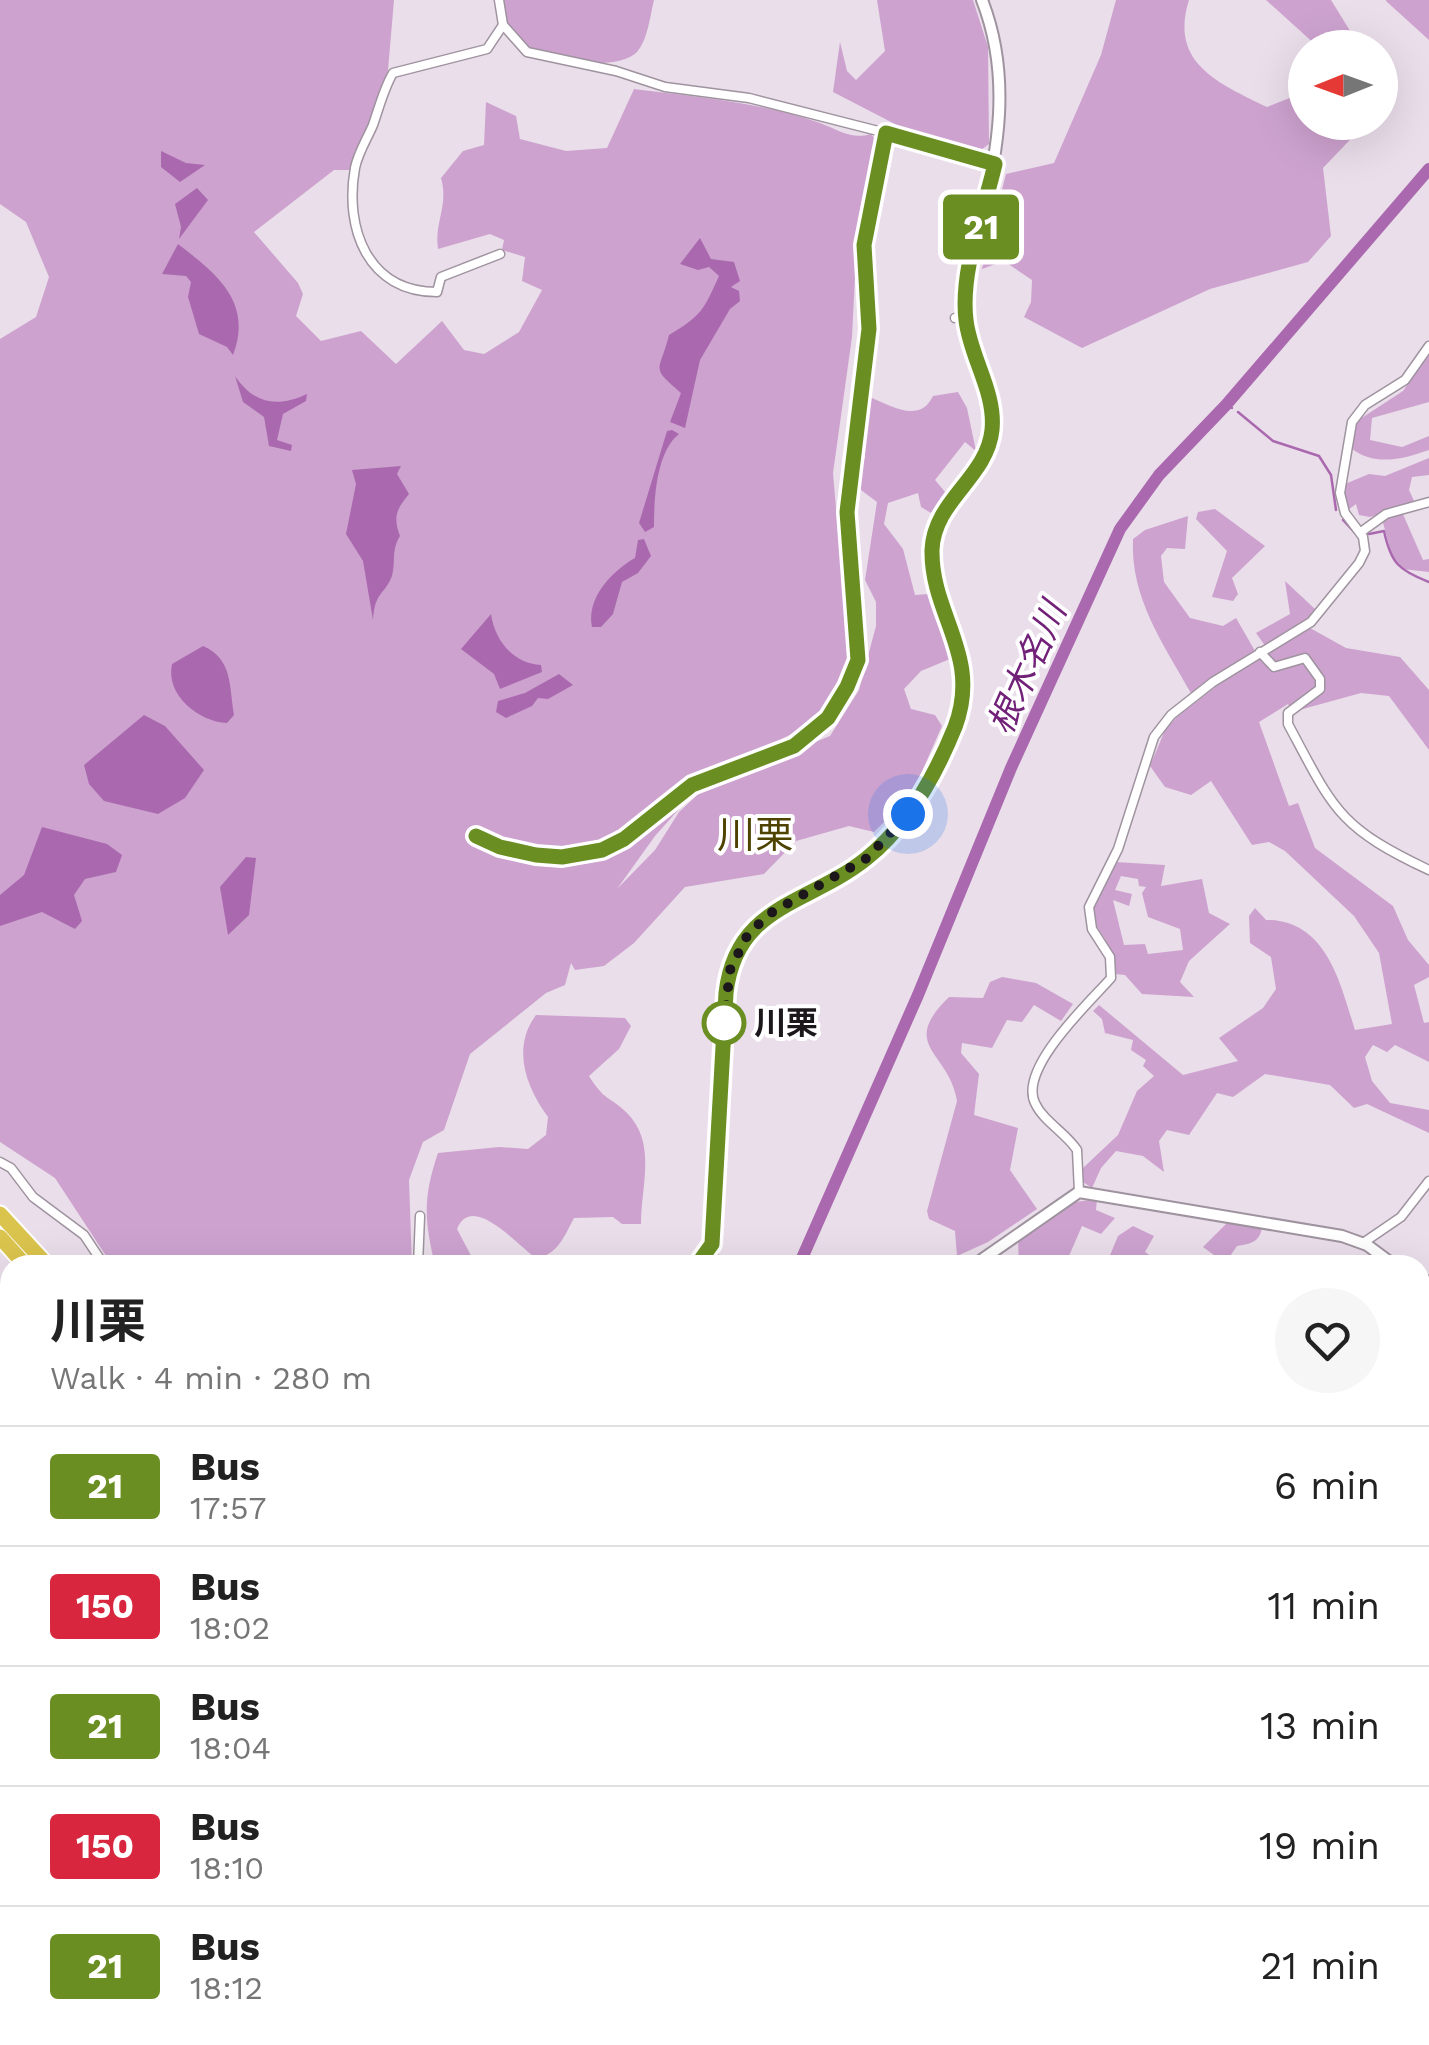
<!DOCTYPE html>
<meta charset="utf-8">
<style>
body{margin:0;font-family:"Work Sans","Noto Sans JP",sans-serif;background:#f6f6f6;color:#222;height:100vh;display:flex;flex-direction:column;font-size:38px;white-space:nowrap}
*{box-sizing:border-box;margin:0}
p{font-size:32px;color:#767676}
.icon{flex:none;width:55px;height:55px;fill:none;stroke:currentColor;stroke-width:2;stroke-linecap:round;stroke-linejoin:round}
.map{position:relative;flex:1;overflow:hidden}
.side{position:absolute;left:0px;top:1255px;width:1430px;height:790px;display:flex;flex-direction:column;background:#fff;border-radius:30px 30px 0 0;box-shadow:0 10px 40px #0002}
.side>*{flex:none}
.badge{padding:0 20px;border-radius:8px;font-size:35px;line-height:65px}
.needle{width:65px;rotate:269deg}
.controls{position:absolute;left:1288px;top:30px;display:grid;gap:20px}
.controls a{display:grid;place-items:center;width:110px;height:110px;border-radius:50%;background:#fff;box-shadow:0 10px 40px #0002;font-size:50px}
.you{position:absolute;width:50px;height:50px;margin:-25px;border:8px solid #fff;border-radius:50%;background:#1a73e8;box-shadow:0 0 0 15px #1a73e833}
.map>.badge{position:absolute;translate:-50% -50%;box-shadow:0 0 0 5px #fff}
.round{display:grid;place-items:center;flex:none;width:105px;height:105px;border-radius:52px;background:#f6f6f6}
.headline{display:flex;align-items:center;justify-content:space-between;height:170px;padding:0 50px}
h1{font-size:48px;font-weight:700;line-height:75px}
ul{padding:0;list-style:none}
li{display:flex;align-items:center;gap:30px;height:120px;padding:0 50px;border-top:2px solid #e0e0e0}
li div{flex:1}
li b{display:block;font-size:38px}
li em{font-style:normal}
li .badge{min-width:110px;font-weight:700;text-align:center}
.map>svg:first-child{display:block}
</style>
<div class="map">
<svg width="1429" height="2045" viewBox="0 0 1429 2045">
<rect width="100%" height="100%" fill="#eadeea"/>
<g fill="#cda2cf" fill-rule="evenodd">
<path d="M0 0H394L388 70 352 170H334L254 232 298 283 303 294 296 316 321 341 361 331 396 364 442 321 464 350 484 354 519 332 542 290 522 281 525 257 502 250 504 240 490 234 438 249C434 222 449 206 441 178L463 151 484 145 486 102 516 116 520 139 566 151 607 148 634 89C696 97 760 102 820 123 839 130 851 140 871 134L879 144 857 237 852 337 833 473 850 673 823 717 758 752 690 776 696 790 655 836 617 889 655 850 679 812 708 785 830 736 859 690 876 626V602L865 580 877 502 861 490 859 470 865 457 858 440 847 434 870 397C891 406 920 424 933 396L958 392 967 408 976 451 965 442 935 480 946 493 931 513 921 507 918 493 888 503 884 524 903 549 915 595 929 594 952 652 950 659 921 671 904 689 911 709 935 715 942 726 912 794 874 832 849 826 796 841 764 874 685 887 634 943 604 966 575 970 571 963 565 985 546 993 470 1054 444 1130 423 1142 409 1180 412 1265H112L55 1178 0 1142V339L36 317 49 277 26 222 0 204Z"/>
<path d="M502 0H654C650 16 648 39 637 52 618 72 547 62 526 47 510 36 505 19 502 0Z"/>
<path d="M877 0H973L988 47 989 144 977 153 924 139 833 92 840 42 847 71 856 80 885 51Z"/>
<path d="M1116 0H1189C1169 63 1218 83 1267 107L1305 92V122L1366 123 1323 168 1331 236 1308 262 1210 289 1082 348 1024 317 1031 302 1032 280 1004 261 982 269 1006 174 1054 163 1101 55Z"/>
<path d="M1266 0H1331L1360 47H1318Z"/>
<path d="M1386 0H1429V40L1386 1Z"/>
<path d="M1429 354V402L1372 418 1370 440 1402 447 1429 436V450C1403 459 1375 467 1351 448L1357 421 1403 391Z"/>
<path d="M1429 458V475L1412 477 1409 490 1415 503 1370 517 1359 515 1356 504 1348 510 1343 495 1345 484 1369 474 1385 476Z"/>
<path d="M1215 509 1265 546 1232 578 1238 594 1233 601 1212 597 1227 551 1196 519 1198 512Z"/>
<path d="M1402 512 1423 560 1429 559V572L1403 569 1393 559 1382 519Z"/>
<path d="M1188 516 1185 549 1167 548 1161 556 1164 582 1190 618 1223 626 1236 618 1255 651 1192 695C1164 645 1130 598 1133 539L1145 530Z"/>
<path d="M1285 581 1315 609 1309 618 1266 647 1256 633 1290 614Z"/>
<path d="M1310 628 1346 648 1400 657 1429 690V750L1389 696 1361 693 1292 712 1288 704 1259 722 1289 806 1298 803 1315 848 1393 906 1408 940 1429 965V977L1414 985 1424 1023 1429 1022V1062L1395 1045 1387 1052 1373 1045 1365 1057 1372 1081 1390 1103 1429 1110V1133L1367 1104 1354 1108 1330 1085 1265 1074 1233 1097 1217 1093 1189 1135 1167 1130 1159 1141 1164 1172 1143 1156 1116 1151 1101 1168 1092 1188 1083 1182V1168L1118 1135 1137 1091 1154 1076 1143 1066 1146 1060 1131 1050 1133 1040 1105 1033 1102 1019 1093 1011 1099 1005 1183 1075 1238 1061 1219 1038 1263 1008 1276 989 1271 957 1250 943 1249 916 1255 908 1266 920C1327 920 1340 983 1355 1030L1392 1024 1379 953 1354 916 1285 851 1269 842 1252 845 1211 781 1191 795 1165 787 1150 766 1165 730 1177 717 1232 674Z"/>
<path d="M1115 862 1165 865 1161 886 1202 879 1209 913 1230 924 1189 961 1180 982 1194 997 1142 994 1125 975 1115 974C1112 915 1067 938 1115 862ZM1121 876 1138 879 1139 886 1146 887 1142 893 1148 917 1180 929 1183 950 1148 954 1145 944 1124 945 1113 900 1129 906 1132 894 1115 890Z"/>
<path d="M1002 977 1036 983 1073 1004 1061 1021 1034 1005 1022 1022 1007 1020 992 1048 962 1043 961 1053 979 1074 974 1115 1018 1128 1010 1170 1037 1209 988 1242 957 1256 955 1231 929 1219 927 1211 957 1101C949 1051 898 1047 949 997L983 998 990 982Z"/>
<path d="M536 1015 625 1018 631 1026 619 1049 589 1076C605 1102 610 1096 627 1113 657 1143 641 1185 641 1224H622L613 1217 574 1218C565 1235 557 1256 536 1258 517 1245 472 1192 457 1229L476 1265H435C424 1220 423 1197 438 1153L499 1147 528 1149 546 1135 548 1117C525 1086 512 1047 536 1015Z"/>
<path d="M1097 1199 1096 1210 1115 1218 1101 1234 1082 1226 1065 1265H1019L1018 1241 1068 1203Z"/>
<path d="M1229 1221 1262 1226C1261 1242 1250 1244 1237 1246L1224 1265H1209L1214 1255 1203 1247Z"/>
<path d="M1133 1226 1154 1236 1145 1252 1164 1265H1106L1118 1236Z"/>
<path d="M1420 1282 1429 1285V2045H1045V2035H1420Z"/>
<path d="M0 1440 10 1442 8 1565 0 1563Z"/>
<path d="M598 2035H674L687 2045H599Z"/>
<path d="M824 2035H910L907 2045H834Z"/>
</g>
<g fill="#aa69af">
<path d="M161 151 186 163 205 165 180 182 161 167Z"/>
<path d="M197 188 208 200 179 239 181 227 175 204Z"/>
<path d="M700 238 711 259 734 262 740 281 731 287 739 291 740 301 730 309 700 360 685 428 670 422 681 393C650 366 659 374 669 335 702 315 703 311 719 276L709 267 698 270 680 264Z"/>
<path d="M178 244C217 274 253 302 233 355L227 347 199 334 188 297 191 282 186 276 162 274Z"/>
<path d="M235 376C254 404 277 408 307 394L306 401 283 414 277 440 292 445 291 451 269 446 264 417 243 402Z"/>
<path d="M672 430 679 434C656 452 654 500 654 527L645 532 639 523 667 431Z"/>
<path d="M401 466 397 474 409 494C396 510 393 517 400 536 391 550 396 562 392 576 384 596 375 591 373 620L363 561 346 534 356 484 352 470Z"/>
<path d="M644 539 651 556 638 573 622 582 613 614 601 627H592C586 598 612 571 635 558L638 540Z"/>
<path d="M491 614C495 641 513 663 541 665L542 672 500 689 494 674 461 649Z"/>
<path d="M203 646C233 659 229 686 234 715L227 723C199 722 165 695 172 664Z"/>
<path d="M559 674 573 685 548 699 538 698 532 706 506 718 496 712 498 701 525 693Z"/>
<path d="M144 715 165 726 204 770 185 798 158 814 104 801 89 784 84 765Z"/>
<path d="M42 827 107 844 122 855 116 872 85 879 74 895 82 921 75 929 42 912 0 926V895L24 875Z"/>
<path d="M246 857 256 858 249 915 228 935 220 887Z"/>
</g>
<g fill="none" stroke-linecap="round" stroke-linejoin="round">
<g stroke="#aa69af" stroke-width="2.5">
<path d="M1226 405 1232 408"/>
<path d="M1238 412 1273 441 1319 456 1331 475 1336 510"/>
<path d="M1343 520 1356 534"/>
<path d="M1369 534 1384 531C1391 563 1398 570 1429 582"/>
</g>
<path stroke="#aa69af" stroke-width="12" d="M799 1265 918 995 1011 768 1120 529 1159 475 1226 405 1429 169"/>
<g stroke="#9f939f" stroke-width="11">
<g id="minor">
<path d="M499 0 503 25 527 52 616 71 665 87 749 98 886 133"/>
<path d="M500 254 441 277 437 292C368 292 344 229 355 168 358 153 367 139 373 125 379 108 384 88 393 73L487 49 503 25"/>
<path d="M955 318H966"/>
<path d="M1361 532 1386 514 1429 502"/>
<path d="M1260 652 1274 667 1305 658 1320 679V689L1288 713V724C1334 810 1338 827 1429 870"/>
<path d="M476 836 500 847 536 855 562 857 602 850 624 839 692 785 794 746 828 718 847 687 858 660 847 512 869 329 864 245 886 133 994 164"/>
<path d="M0 1162 11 1168 33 1197 84 1235 104 1265"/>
<path d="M1079 1192 1077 1150C1066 1133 1043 1121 1035 1103 1018 1068 1091 1001 1111 978L1110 957 1092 929 1089 907 1118 849 1154 737 1171 715 1213 682 1311 622 1359 563 1365 551 1363 537 1345 513 1340 493 1352 422 1365 405 1405 380 1429 346"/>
<path d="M1363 1243 1401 1217 1429 1181"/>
<path d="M418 1265 420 1216"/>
<path d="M697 1265 712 1244"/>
<path d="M0 1670 10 1669"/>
<path d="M0 2019 3 2045"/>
<path d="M136 2035 137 2045"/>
<path d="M410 2035 414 2045"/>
<path d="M679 2035 689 2045"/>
<path d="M925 2035 932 2045"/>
<path d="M65 2045 66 2035"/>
</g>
</g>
<g stroke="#9f939f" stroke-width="14">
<g id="tertiary">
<path d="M711 1265 726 993C736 905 808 905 865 859 895 836 917 803 934 770 966 709 970 678 947 612 940 591 931 570 933 547 935 500 981 478 991 435 1001 391 964 348 965 303 965 279 974 253 980 229 998 151 1012 77 982 0"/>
<path d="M974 1265 1079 1192 1342 1236 1367 1245 1394 1265"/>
<path d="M1420 1279 1429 1282"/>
<path d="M0 1430 10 1431"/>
<path d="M366 2045 376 2035"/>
</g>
</g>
<g stroke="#fff" stroke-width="19">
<g id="motorway">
<path d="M0 1214 47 1265"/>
<path d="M0 1237 25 1265"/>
<path d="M699 2035 710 2045"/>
<path d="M722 2035 733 2045"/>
</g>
</g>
<use href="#minor" stroke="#fff" stroke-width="8"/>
<use href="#tertiary" stroke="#fff" stroke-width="10"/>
<use href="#motorway" stroke="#dbc44d" stroke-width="15"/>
</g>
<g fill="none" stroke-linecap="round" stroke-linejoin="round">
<g stroke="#fff" stroke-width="22">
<path id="line" d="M476 836 500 847 536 855 562 857 602 850 624 839 692 785 794 746 828 718 847 687 858 660 847 512 869 329 864 245 886 133 995 164C984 212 960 270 966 320 970 357 996 392 992 430 987 478 934 500 932 550 931 616 982 655 955 727 936 774 907 826 867 858 809 905 736 904 726 993L712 1244 697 1265"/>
</g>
<use href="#line" stroke="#6b8e23" stroke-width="15"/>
<path stroke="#1b171b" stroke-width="10" stroke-dasharray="0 18" d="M724 1023 730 970 748 934 771 913 867 858 908 814"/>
</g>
<circle fill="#fff" stroke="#6b8e23" stroke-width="5" cx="724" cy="1023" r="20"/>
<g text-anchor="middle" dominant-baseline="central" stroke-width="8" stroke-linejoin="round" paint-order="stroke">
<g font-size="32" font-weight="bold" fill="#1b171b" stroke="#fff" text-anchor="start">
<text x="754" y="1023">川栗</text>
</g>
<g font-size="35" font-style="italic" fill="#712178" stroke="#fff">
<text transform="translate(1027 668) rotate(-66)">根木名川</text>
</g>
<g font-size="38" fill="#4e4200" stroke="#fff">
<text x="755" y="835">川栗</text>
</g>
</g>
</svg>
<div class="controls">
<a><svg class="needle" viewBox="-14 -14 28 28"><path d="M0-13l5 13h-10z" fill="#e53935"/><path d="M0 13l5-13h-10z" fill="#767676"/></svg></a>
</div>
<div class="you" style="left:908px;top:814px"></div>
<b class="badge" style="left:981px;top:227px;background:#6b8e23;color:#fff">21</b>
<section class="side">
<div class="headline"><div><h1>川栗</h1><p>Walk · 4 min · 280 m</p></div><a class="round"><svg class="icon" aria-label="heart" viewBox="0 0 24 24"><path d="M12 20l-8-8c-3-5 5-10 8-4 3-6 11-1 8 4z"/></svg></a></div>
<ul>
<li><span class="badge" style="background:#6b8e23;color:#fff">21</span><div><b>Bus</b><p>17:57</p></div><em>6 min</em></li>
<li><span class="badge" style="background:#d7263d;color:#fff">150</span><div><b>Bus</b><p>18:02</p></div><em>11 min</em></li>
<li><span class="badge" style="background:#6b8e23;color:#fff">21</span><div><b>Bus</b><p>18:04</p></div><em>13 min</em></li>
<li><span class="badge" style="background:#d7263d;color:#fff">150</span><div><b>Bus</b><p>18:10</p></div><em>19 min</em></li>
<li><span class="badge" style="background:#6b8e23;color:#fff">21</span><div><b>Bus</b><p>18:12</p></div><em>21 min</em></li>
</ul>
</section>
</div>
